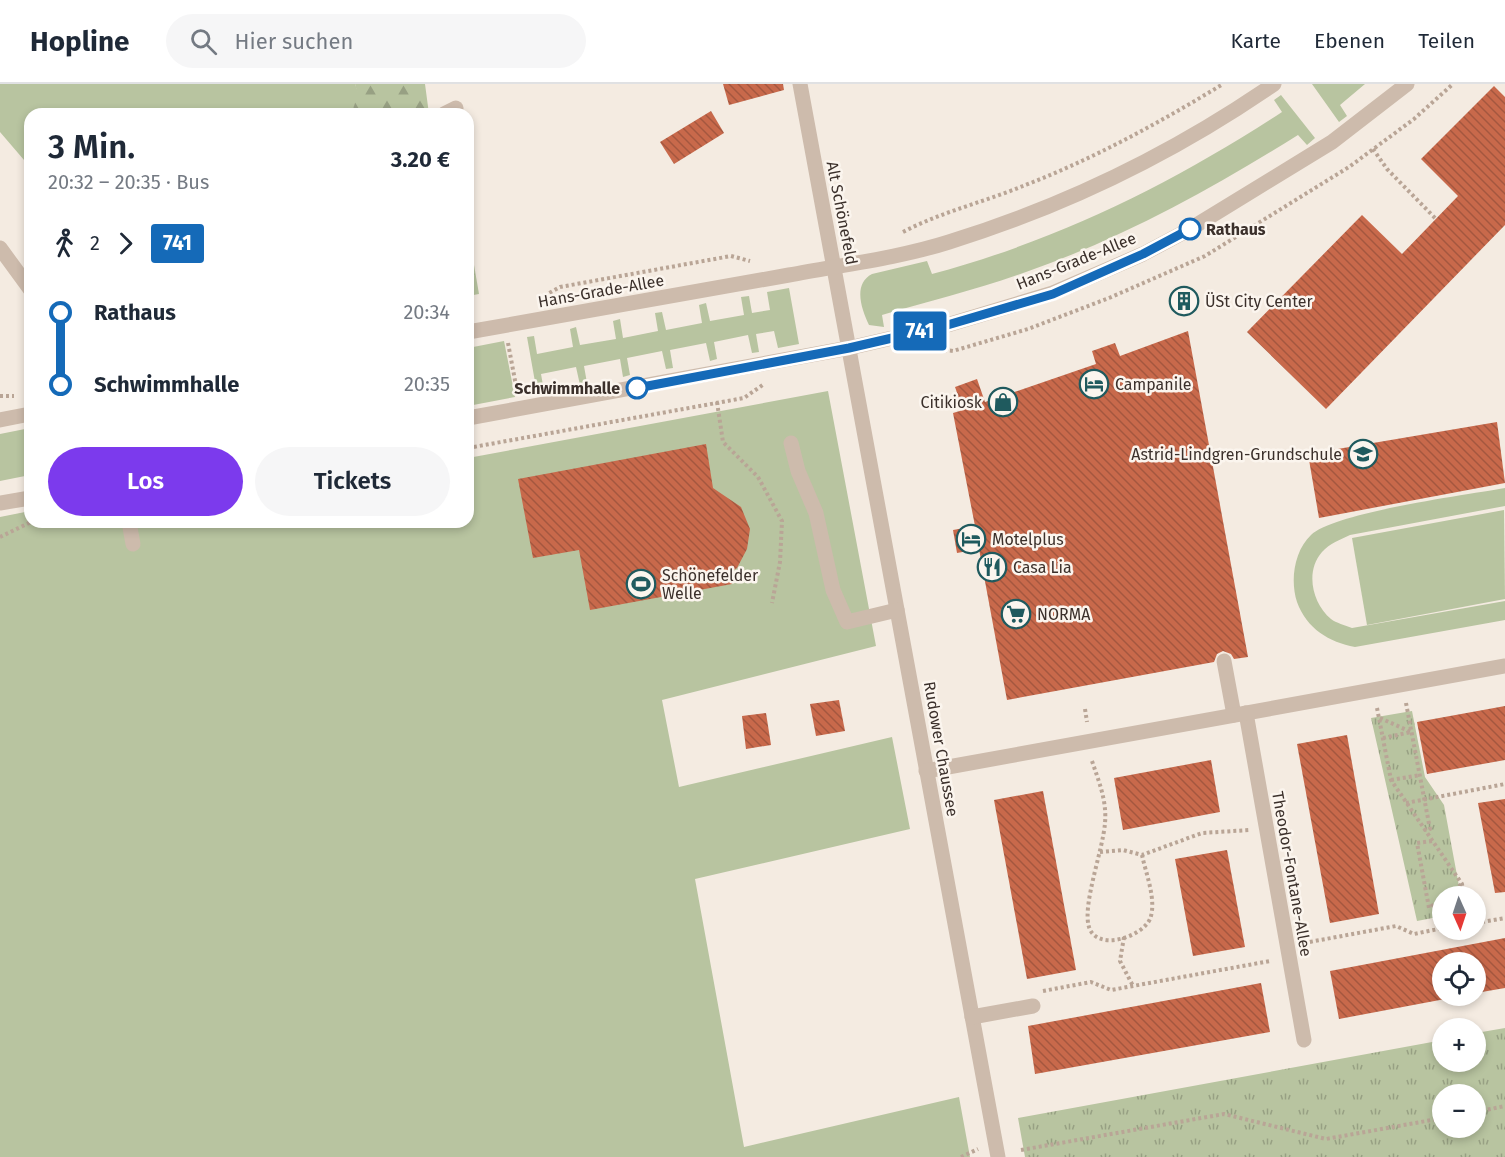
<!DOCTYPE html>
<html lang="de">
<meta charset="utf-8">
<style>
body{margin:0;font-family:"Fira Sans",sans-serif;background:#f6f6f7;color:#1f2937;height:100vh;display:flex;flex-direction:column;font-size:22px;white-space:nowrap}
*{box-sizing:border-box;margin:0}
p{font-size:20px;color:#747a83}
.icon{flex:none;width:33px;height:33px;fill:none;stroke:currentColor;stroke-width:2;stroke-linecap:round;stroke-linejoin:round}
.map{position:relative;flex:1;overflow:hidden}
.sheet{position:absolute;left:24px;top:24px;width:450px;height:420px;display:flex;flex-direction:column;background:#fff;border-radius:18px;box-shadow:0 3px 9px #0003}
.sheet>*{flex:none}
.badge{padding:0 12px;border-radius:4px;font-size:21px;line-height:39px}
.needle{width:39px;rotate:177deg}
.fabs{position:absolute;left:1432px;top:802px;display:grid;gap:12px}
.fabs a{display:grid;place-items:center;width:54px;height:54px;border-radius:50%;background:#fff;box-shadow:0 3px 9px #0003;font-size:30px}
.map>.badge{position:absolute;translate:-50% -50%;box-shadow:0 0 0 3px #fff}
.legs{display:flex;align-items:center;gap:9px;height:66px;padding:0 24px;font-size:20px}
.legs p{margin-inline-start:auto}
.headline{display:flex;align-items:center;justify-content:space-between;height:102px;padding:0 24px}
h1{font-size:33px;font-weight:600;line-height:45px}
.action{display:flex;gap:12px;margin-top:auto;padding:12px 24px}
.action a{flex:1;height:69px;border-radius:36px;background:#7c3aed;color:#fff;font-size:24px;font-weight:600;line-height:69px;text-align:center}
.action a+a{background:#f6f6f7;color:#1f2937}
ul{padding:0 24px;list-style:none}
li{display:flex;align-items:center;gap:21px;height:72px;font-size:22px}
li i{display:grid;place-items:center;width:9px;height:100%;margin:0 8px;background:currentColor}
li i::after{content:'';width:15px;height:15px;margin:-8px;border:4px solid;border-radius:50%;background:#fff}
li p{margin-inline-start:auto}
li:first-child i{background:linear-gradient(#0000 50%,currentColor 0)}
li:last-child i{background:linear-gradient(currentColor 50%,#0000 0)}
header{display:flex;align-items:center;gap:36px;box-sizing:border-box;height:84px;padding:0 30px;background:#fff;border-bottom:2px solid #e0e1e3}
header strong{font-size:28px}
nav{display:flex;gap:33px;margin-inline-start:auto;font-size:21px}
.search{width:420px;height:54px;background:#f6f6f7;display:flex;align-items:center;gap:15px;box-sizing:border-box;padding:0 21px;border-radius:33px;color:#747a83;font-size:22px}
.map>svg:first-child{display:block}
</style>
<header>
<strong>Hopline</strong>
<div class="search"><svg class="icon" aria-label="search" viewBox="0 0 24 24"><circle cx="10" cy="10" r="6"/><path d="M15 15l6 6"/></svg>Hier suchen</div>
<nav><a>Karte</a><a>Ebenen</a><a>Teilen</a></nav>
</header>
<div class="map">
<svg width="1505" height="1073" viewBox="0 0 1505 1073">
<defs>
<pattern id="forest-firs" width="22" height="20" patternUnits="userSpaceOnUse" patternTransform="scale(1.5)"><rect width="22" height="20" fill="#b8c4a0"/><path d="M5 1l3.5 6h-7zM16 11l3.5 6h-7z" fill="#97a083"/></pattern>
<pattern id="park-tufts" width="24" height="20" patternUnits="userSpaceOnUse" patternTransform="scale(1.5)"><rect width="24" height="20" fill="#b8c4a0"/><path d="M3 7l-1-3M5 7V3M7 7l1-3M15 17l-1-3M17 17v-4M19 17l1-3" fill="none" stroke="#97a083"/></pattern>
<pattern id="building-back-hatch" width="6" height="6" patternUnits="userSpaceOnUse" patternTransform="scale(1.5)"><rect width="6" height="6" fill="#c8694b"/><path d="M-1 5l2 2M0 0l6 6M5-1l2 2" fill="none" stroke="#a4573f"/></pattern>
</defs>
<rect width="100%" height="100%" fill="#f4ebe1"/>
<g fill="#b8c4a0">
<path d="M0 0H355L359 11 351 30H30V83L0 48Z"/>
<path d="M1312 0H1365L1340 21 1347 32 1339 38Z"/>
<path d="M1281 11 1315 54 1307 61 1298 51C1211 105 1123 154 1026 188 979 205 930 217 882 231L884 243 869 241C861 224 853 200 872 190L927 177 932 190C1059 156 1173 99 1282 28L1274 16Z"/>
<path d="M789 204 799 260 778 264 774 247 756 250 759 268 752 269 748 251 714 258 717 275 710 277 706 259 670 266 673 284 666 285 662 267 627 274 630 291 623 293 620 275 584 282 587 299 580 301 576 283 541 290 544 307 537 309 527 253 534 252 537 270 573 263 570 245 576 243 580 261 616 255 613 237 620 235 623 254 658 247 655 229 662 228 666 246 702 239 699 221 706 219 710 237 744 231 741 213 749 212 752 229 770 226 767 208Z"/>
<path d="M504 257 515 313 468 322V264Z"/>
<path d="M828 307 876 562 662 616 679 703 892 653 910 745 695 795 744 1063 959 1013 970 1073H0V433L30 427V438H104L107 441 126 438H468V374Z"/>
<path d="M30 344V391L0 397V350Z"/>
<path d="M1505 404V422L1350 451C1340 456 1330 459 1322 468 1305 487 1312 519 1331 535 1336 539 1345 541 1352 544L1505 517V536L1355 563C1329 558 1307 545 1297 518 1290 497 1294 467 1311 451 1335 428 1467 411 1505 404Z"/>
<path d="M1504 426 1505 515 1367 541 1352 454Z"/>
</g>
<g fill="url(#forest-firs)">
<path d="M355 0H425L429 30H351L358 11Z"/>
<path d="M468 146 479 210 468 212Z"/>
</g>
<g fill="url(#park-tufts)" fill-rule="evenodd">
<path d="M1412 627 1425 693 1444 721 1461 813H1443V832L1417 837 1371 634Z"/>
<path d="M1505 944V1073H1025L1018 1034 1443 956V978H1476V949ZM1443 1011H1476V1044H1443Z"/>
</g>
<g fill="url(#building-back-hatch)">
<path d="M723 0H783L784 6 729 21Z"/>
<path d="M1494 2 1505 13V141L1326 325 1247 248 1362 131 1402 170 1458 112 1421 75Z"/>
<path d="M711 27 724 49 674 80 660 58Z"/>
<path d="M1188 247 1248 573 1234 575 1231 570 1223 567 1217 570 1214 578 1007 616 979 465 957 469 953 446 975 442 953 329 963 326 955 303 977 295 985 318 1096 280 1092 267 1115 259 1120 272Z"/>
<path d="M1497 338 1505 399 1319 434 1308 370Z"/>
<path d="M706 360 713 404 741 423 750 445 747 465 737 484 729 489 732 500 590 526 579 466 533 474 518 395Z"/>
<path d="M839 616 845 647 816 652 810 620Z"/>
<path d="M1505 622V676L1427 690 1417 638Z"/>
<path d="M766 629 771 661 746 665 742 632Z"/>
<path d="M1347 651 1379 830 1330 839 1297 660Z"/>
<path d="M1211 676 1220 728 1123 746 1114 694Z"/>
<path d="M1043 707 1076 886 1027 895 994 716Z"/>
<path d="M1505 715V808L1495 809 1478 719Z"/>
<path d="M1227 766 1245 863 1193 872 1175 775Z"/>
<path d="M1505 854V904L1476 909V879H1443V912H1461L1339 935 1330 887Z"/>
<path d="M1261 899 1270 948 1035 990 1028 942Z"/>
</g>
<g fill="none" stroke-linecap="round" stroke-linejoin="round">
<g stroke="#b9a596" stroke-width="4" stroke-dasharray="3 3" stroke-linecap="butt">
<path d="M1373 65 1387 85 1436 135"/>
<path d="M903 148C941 128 984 118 1023 102 1093 75 1159 39 1223 0"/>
<path d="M539 215 560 203 731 172 750 177"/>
<path d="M508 259 517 307"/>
<path d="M938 265 953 267 1028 245 1109 214 1205 172 1349 83 1414 35 1453 0"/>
<path d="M0 312H14"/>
<path d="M717 318 723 358 758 393 782 437 780 478 772 519"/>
<path d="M468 364 744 314 764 300"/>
<path d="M0 453 31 438"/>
<path d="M1406 619 1430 745 1424 746"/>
<path d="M1377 624 1391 696 1462 800 1464 813"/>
<path d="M1085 625 1087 638"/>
<path d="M1380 634 1411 648"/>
<path d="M1383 654 1411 648"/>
<path d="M1092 677C1099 698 1107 717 1105 739 1103 766 1082 821 1089 843 1097 868 1142 853 1150 835 1157 817 1146 790 1142 771"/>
<path d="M1391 696 1420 691"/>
<path d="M1406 719 1505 700"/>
<path d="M1432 757 1417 759 1429 824 1443 814"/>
<path d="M1100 768 1123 766 1142 771 1202 749 1250 746"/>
<path d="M1444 813 1462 800"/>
<path d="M1476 839 1505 834"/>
<path d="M1124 853 1120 877 1133 902"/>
<path d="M1304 859 1396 842 1414 850 1443 844"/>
<path d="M1043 907 1091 898 1111 906 1270 877"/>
<path d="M1476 1028 1505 1022"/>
<path d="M1021 1066 1224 1030 1326 1055 1443 1034"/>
<path d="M961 1073 978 1065"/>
</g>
<g stroke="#cdbbac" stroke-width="15">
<path d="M800 0 998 1073"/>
<path d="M444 30 456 24"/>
<path d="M0 164 30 205"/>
<path d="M468 248C575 230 682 211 789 191 841 181 899 174 949 158 1065 122 1174 69 1274 0"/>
<path d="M468 334 849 264 944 242 1053 209 1143 170 1190 145 1332 58 1407 0"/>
<path d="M0 336 30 330"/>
<path d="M791 359 798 387 816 429 833 506 847 538 897 526"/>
<path d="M0 419 30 414"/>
<path d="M129 438 133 460"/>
<path d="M1224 577 1234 631"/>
<path d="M1246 629 1304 956"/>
<path d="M926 687 1505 582"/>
<path d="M972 933 1033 922"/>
</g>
</g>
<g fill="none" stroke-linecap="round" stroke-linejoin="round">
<g stroke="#fff" stroke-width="14">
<path id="line-1" d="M637 304 849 264 944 242 1053 210 1143 170 1190 145"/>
</g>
<use href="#line-1" stroke="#156ab8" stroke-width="9"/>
</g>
<defs>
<g id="building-ring" transform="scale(1.5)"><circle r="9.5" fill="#fbf5ee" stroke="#1f5a5e" stroke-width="1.5"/><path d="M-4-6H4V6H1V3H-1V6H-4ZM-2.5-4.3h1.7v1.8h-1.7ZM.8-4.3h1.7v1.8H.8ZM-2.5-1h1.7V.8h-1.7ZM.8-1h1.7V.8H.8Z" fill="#1f5a5e"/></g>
<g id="hotel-ring" transform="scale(1.5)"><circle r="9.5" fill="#fbf5ee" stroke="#1f5a5e" stroke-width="1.5"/><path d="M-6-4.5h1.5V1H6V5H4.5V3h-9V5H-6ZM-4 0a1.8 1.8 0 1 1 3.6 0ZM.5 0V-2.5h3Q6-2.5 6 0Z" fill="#1f5a5e"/></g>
<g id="shop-ring" transform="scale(1.5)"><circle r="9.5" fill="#fbf5ee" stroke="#1f5a5e" stroke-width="1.5"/><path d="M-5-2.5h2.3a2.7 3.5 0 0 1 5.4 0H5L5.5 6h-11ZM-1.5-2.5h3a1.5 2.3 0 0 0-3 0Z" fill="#1f5a5e"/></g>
<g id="school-ring" transform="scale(1.5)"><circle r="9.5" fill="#fbf5ee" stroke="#1f5a5e" stroke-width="1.5"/><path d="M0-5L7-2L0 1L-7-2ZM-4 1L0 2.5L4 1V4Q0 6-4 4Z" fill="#1f5a5e"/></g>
<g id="restaurant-ring" transform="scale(1.5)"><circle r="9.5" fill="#fbf5ee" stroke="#1f5a5e" stroke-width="1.5"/><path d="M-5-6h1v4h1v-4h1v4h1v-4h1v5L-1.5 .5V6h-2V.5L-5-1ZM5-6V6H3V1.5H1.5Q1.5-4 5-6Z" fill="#1f5a5e"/></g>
<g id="stadium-ring" transform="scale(1.5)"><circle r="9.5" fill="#fbf5ee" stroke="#1f5a5e" stroke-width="1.5"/><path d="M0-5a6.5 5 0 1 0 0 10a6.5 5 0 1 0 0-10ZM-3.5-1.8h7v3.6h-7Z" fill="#1f5a5e"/></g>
<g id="supermarket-ring" transform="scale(1.5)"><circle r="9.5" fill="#fbf5ee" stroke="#1f5a5e" stroke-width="1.5"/><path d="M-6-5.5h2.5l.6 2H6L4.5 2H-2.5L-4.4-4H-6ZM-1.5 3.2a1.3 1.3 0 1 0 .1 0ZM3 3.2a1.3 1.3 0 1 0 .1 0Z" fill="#1f5a5e"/></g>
</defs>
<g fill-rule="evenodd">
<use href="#building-ring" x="1184" y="217"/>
<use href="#hotel-ring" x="1094" y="300"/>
<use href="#shop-ring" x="1003" y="318"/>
<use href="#school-ring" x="1363" y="370"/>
<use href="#hotel-ring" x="971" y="455"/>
<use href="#restaurant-ring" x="992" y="483"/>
<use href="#stadium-ring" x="641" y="500"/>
<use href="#supermarket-ring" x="1016" y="530"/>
</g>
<g fill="#fff" stroke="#156ab8" stroke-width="3">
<circle cx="1190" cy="145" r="10"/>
<circle cx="637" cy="304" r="10"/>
</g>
<g text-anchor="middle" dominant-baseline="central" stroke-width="5" stroke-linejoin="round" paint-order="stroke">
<g font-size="16" fill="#3b302b" stroke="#fbf5ee">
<text transform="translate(842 129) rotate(79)">Alt Schönefeld</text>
<text transform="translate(1076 177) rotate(-22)">Hans-Grade-Allee</text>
<text transform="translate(601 207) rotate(-10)">Hans-Grade-Allee</text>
<text transform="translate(941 665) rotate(80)">Rudower Chaussee</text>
<text transform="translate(1292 790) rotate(80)">Theodor-Fontane-Allee</text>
</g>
<g font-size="16" font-weight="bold" fill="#3b302b" stroke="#fbf5ee" text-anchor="start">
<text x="1206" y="145">Rathaus</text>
<text x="620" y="304" text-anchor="end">Schwimmhalle</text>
</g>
<g font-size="16" fill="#3b302b" stroke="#fbf5ee" text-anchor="start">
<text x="1205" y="217">ÜSt City Center</text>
<text x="1115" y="300">Campanile</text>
<text x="982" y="318" text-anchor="end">Citikiosk</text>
<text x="1342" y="370" text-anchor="end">Astrid-Lindgren-Grundschule</text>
<text x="992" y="455">Motelplus</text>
<text x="1013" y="483">Casa Lia</text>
<text x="662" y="491">Schönefelder<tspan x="662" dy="18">Welle</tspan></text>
<text x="1037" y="530">NORMA</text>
</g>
</g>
</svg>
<div class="fabs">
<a><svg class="needle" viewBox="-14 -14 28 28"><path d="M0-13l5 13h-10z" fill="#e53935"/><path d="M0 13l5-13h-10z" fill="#747a83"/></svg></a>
<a><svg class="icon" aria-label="locate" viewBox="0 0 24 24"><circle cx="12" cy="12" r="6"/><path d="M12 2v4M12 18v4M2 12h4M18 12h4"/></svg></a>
<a>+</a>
<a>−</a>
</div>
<b class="badge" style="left:920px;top:247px;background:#156ab8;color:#fff">741</b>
<section class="sheet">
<div class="headline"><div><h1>3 Min.</h1><p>20:32 – 20:35 · Bus</p></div><b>3.20 €</b></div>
<div class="legs"><svg class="icon" aria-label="walk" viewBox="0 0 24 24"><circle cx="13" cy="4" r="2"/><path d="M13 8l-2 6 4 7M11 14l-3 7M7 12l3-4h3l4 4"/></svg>2<svg class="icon" aria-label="forward" viewBox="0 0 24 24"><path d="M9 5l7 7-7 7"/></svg><b class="badge" style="background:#156ab8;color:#fff">741</b></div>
<ul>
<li><i style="color:#156ab8"></i><b>Rathaus</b><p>20:34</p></li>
<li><i style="color:#156ab8"></i><b>Schwimmhalle</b><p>20:35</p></li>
</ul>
<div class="action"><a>Los</a><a>Tickets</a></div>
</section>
</div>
